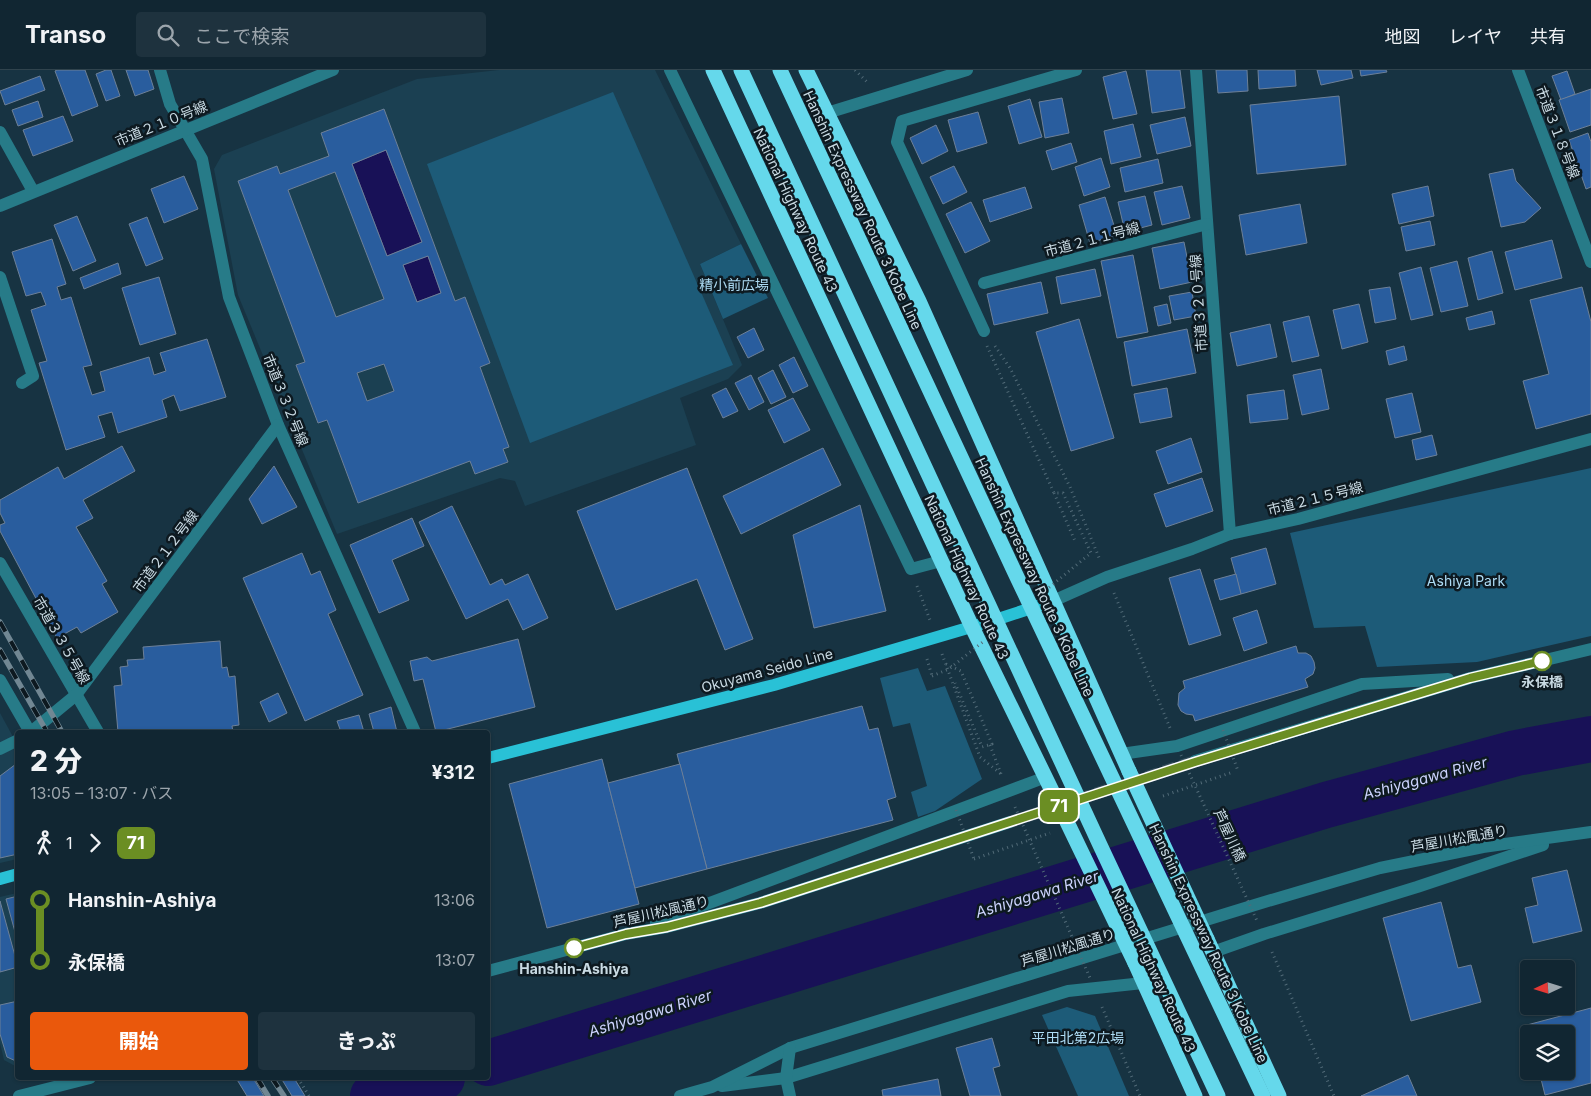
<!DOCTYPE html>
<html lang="ja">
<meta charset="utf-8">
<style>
body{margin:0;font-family:Inter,"Noto Sans JP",sans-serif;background:#1e323e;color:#f1f3f6;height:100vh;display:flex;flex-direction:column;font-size:19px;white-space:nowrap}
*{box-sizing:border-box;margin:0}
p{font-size:16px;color:#9ca5ac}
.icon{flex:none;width:28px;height:28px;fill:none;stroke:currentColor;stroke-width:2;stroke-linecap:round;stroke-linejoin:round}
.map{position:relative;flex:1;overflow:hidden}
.side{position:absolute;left:15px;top:660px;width:475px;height:350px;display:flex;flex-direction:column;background:#112632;border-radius:5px;box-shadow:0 1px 4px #0004,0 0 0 1px #30434d}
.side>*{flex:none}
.badge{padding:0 10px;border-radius:8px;font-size:18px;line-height:32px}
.needle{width:32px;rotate:266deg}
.fabs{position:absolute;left:1520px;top:890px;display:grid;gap:10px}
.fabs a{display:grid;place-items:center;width:55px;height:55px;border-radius:5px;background:#112632;box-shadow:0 1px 4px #0004,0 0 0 1px #30434d;font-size:25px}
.map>.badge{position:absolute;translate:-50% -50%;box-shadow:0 0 0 2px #fff}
.legs{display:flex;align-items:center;gap:8px;height:55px;padding:0 15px;font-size:16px}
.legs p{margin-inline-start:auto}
.summary{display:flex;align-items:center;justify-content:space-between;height:85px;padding:0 15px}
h1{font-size:28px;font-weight:800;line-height:38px}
.primary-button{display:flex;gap:10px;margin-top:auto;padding:10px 15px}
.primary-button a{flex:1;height:58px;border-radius:5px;background:#ea580c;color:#fff;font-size:20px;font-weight:800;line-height:58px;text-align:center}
.primary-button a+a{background:#1e323e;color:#f1f3f6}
ul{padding:0 15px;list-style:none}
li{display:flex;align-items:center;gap:18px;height:60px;font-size:19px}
li i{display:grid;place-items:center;width:8px;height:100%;margin:0 6px;background:currentColor}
li i::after{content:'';width:12px;height:12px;margin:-6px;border:4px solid;border-radius:50%;background:#112632}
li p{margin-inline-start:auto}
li:first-child i{background:linear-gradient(#0000 50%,currentColor 0)}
li:last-child i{background:linear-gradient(currentColor 50%,#0000 0)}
header{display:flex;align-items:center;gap:30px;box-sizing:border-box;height:70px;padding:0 25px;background:#112632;border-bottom:1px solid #30434d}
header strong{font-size:24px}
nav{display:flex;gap:28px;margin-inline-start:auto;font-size:18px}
.search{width:350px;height:45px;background:#1e323e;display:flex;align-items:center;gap:12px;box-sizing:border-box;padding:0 18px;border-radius:5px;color:#9ca5ac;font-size:19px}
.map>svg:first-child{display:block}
</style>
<header>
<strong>Transo</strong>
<div class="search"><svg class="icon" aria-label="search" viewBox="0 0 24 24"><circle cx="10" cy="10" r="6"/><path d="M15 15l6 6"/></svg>ここで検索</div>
<nav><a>地図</a><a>レイヤ</a><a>共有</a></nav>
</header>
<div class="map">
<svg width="1591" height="1026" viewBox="0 0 1591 1026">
<rect width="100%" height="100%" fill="#173342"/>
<g fill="#1b4052">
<path d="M499 0H655L741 174 700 194 742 295 728 309 680 328 696 375 525 436 515 411 500 408 337 464 238 225 214 99 222 85 417 9Z"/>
<path d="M0 643 18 676 17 789 0 793Z"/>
<path d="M17 823V997L4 990 0 973V827Z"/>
</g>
<g fill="#1d5b78">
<path d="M613 22 733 295 530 373 427 94Z"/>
<path d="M741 174 768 228 723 249 700 194Z"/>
<path d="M1591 398V566L1477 592 1377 597 1365 556 1314 558 1290 463Z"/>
<path d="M918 598 927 621 945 616 982 709 935 741 918 747 911 722 927 716 910 653 893 657 880 608Z"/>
<path d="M1067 937 1095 946 1129 1026H1078L1042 945Z"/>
</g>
<g fill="#181157" stroke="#4d4d81">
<path d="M386 80 422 172 387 186 352 94Z"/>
<path d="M428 186 441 223 417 232 403 195Z"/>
</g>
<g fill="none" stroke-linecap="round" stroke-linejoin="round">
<g stroke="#181157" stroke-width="46">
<path d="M488 993 1326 735 1516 683 1591 669"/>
<path d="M373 1026 442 1008"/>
</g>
</g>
<g fill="#295d9e" stroke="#6d8098" fill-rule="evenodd">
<path d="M57 0H85L98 36 72 46 55 1Z"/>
<path d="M106 0H111L120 26 106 31 96 4Z"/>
<path d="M126 0H148L154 19 135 26Z"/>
<path d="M1146 0H1180L1185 38 1152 43Z"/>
<path d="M1216 0H1247L1248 21 1218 23Z"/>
<path d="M1258 0H1295L1296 16 1259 19Z"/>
<path d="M1317 0H1351L1353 8 1321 15Z"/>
<path d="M1360 0H1386L1387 2 1361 6Z"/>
<path d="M1126 1 1137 44 1113 49 1103 7Z"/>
<path d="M1567 1 1575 24 1561 30 1552 6Z"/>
<path d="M40 6 45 20 5 35 0 21Z"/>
<path d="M1591 19V55L1570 62 1559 30Z"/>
<path d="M1339 26 1346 95 1257 104 1250 35Z"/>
<path d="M1062 28 1069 63 1045 68 1039 32Z"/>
<path d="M1030 29 1042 67 1019 74 1008 36Z"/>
<path d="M38 31 43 47 18 56 12 40Z"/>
<path d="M384 39 455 231 465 227 490 293 480 297 509 377 503 379 508 392 475 404 470 391 358 433 327 350 318 353 296 295 305 292 238 111 277 96 280 104 329 86 321 63ZM386 80 422 172 387 186 352 94ZM335 102 384 229 336 247 288 120ZM428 186 441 223 417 232 403 195ZM384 294 394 321 367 331 357 303Z"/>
<path d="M978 42 987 73 957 82 948 50Z"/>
<path d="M63 46 73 71 33 86 23 60Z"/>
<path d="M1185 47 1191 76 1157 84 1150 55Z"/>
<path d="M1133 54 1141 87 1111 94 1104 61Z"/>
<path d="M936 55 948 81 922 94 910 68Z"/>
<path d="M1588 63 1591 72V117L1586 119 1569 70Z"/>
<path d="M1071 73 1077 92 1052 100 1046 81Z"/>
<path d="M1101 88 1110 117 1084 126 1075 97Z"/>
<path d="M1158 89 1163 113 1125 122 1120 98Z"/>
<path d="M954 96 967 122 943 134 930 107Z"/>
<path d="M1513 99 1516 111 1541 138 1525 152 1501 157 1489 104Z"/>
<path d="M184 106 198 139 164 153 151 119Z"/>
<path d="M1182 116 1190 148 1162 155 1154 122Z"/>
<path d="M1428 116 1434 146 1399 154 1392 124Z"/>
<path d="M1025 117 1032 138 990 152 983 130Z"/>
<path d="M1145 126 1152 155 1125 162 1118 132Z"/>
<path d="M1105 127 1117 165 1090 173 1079 135Z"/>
<path d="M971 132 990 171 965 183 946 144Z"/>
<path d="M1300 134 1307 173 1246 185 1239 145Z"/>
<path d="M77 146 96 191 73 201 54 155Z"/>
<path d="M147 147 163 189 146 196 129 154Z"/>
<path d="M1430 151 1435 175 1406 181 1401 157Z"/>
<path d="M52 169 66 214 57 217 61 230 71 227 92 295 83 297 92 325 105 321 100 302 149 287 154 305 166 301 160 283 207 269 226 327 180 341 174 325 162 330 167 347 118 363 112 342 98 346 105 367 66 380 39 293 47 291 31 240 46 235 41 222 26 226 12 182Z"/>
<path d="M1552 170 1562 208 1515 220 1505 182Z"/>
<path d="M1184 172 1192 212 1160 219 1152 178Z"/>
<path d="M1492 181 1503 223 1478 230 1468 188Z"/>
<path d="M1133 185 1148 262 1117 268 1101 191Z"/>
<path d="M1457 191 1468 236 1441 242 1430 198Z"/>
<path d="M118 193 121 204 84 219 80 208Z"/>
<path d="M1421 197 1433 245 1411 250 1399 203Z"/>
<path d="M1095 199 1101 226 1061 234 1056 207Z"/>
<path d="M159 207 176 264 140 275 122 218Z"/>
<path d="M1041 212 1048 243 994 255 987 224Z"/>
<path d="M1390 217 1396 249 1375 253 1369 220Z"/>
<path d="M1582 217 1591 252V344L1536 359 1523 311 1549 304 1530 230Z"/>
<path d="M1192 222 1196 246 1174 250 1169 226Z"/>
<path d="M1167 234 1171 253 1158 256 1154 237Z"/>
<path d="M1359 234 1368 272 1342 279 1333 240Z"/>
<path d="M1492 241 1495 254 1469 260 1466 248Z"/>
<path d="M1309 246 1319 286 1292 292 1283 252Z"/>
<path d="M1079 249 1114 368 1071 381 1036 262Z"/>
<path d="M1270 254 1277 287 1237 296 1230 263Z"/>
<path d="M754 258 764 280 748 288 737 267Z"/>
<path d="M1187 259 1196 303 1132 316 1124 272Z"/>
<path d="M1404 276 1407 290 1389 295 1386 281Z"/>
<path d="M794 287 808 316 793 323 779 295Z"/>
<path d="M1321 299 1329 339 1302 345 1293 305Z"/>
<path d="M773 300 786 327 771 334 758 308Z"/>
<path d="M751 305 764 332 749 340 735 313Z"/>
<path d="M726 318 738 341 723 348 712 325Z"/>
<path d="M1167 318 1172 347 1140 353 1134 324Z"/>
<path d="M1284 320 1288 349 1250 353 1247 325Z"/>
<path d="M1412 323 1421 362 1395 368 1386 329Z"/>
<path d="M793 328 810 360 784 373 768 340Z"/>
<path d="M1432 365 1437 385 1416 390 1412 370Z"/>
<path d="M1191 368 1202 402 1168 414 1156 381Z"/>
<path d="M122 376 135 401 83 430 93 448 76 457 107 511 102 514 118 542 81 563 77 557 57 568 0 461V455L5 453 0 443V430L58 397 64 409Z"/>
<path d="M823 378 841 415 741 464 723 426Z"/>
<path d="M274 396 297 437 262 454 249 429Z"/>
<path d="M687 398 753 569 725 580 697 509 616 540 577 441Z"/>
<path d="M1202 408 1213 441 1166 457 1154 424Z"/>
<path d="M860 435 886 541 814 558 793 465Z"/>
<path d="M452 436 490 515 502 509 505 515 528 504 548 548 523 560 508 529 466 549 419 452Z"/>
<path d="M412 448 424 476 392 490 409 530 379 543 350 475Z"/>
<path d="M1266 478 1276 514 1241 524 1231 488Z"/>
<path d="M302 483 311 505 320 501 336 540 328 544 363 625 305 651 243 508Z"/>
<path d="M1200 499 1221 565 1189 575 1169 508Z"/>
<path d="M1236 504 1241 524 1220 530 1214 510Z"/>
<path d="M1257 540 1267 573 1244 581 1233 548Z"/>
<path d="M518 569 535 637 436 662 423 609 414 611 410 591 427 587 432 591Z"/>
<path d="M220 571 222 598 227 597 229 607 235 606 239 655 232 656 233 662H118L114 616 122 615 120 597 128 596 127 590 144 589 143 577Z"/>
<path d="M1296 576 1298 583H1306L1311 586 1314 592 1315 598 1313 604 1305 609 1308 617 1195 651 1193 645 1186 644 1181 641 1178 635 1179 623 1185 618 1183 611Z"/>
<path d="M278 623 287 643 269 652 260 632Z"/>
<path d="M862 636 869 660 878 658 896 727 887 730 893 750 707 799 677 684Z"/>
<path d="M391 637 397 662H374L369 644Z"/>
<path d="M359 645 364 662H341L337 651Z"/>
<path d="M602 689 639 834 547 858 509 714Z"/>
<path d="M16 694 18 784 0 788V706Z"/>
<path d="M680 694 707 799 635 818 608 713Z"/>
<path d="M1567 800 1582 861 1533 873 1525 838 1538 835 1532 808Z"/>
<path d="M18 826V873L6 829Z"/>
<path d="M0 831 18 897 0 902Z"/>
<path d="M1441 832 1458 898 1471 895 1481 932 1411 951 1383 848Z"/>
<path d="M18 931V992L7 987 0 964V935Z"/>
<path d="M1591 938V1013L1545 1025 1539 1001H1566V964H1529L1527 955Z"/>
<path d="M992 968 1000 996 993 998 1001 1026H970L956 978Z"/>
<path d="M1408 1005 1417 1026H1361Z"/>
<path d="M236 1008H253L264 1026H247Z"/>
<path d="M281 1008H294L305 1026H292Z"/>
<path d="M938 1009 941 1026H883L882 1020Z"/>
</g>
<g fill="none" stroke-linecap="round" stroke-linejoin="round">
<path stroke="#324c5a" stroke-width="12" stroke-dasharray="12 6" stroke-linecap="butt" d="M1010 752 1195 691"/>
<g stroke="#526b78" stroke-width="3" stroke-dasharray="1 4" stroke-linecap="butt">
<path d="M855 0 867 12"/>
<path d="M995 276 1010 298 1070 417 1100 490"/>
<path d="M1054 423 1075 471"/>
<path d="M917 516 930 550"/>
<path d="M1114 523 1170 658"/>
<path d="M942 584 980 687 1001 704"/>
<path d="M927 589 932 606"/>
<path d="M946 594 961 601 992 674 982 677 955 613"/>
<path d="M990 675 1001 704"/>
<path d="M1163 726 1233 702"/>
<path d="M974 789 1050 763"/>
<path d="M1272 882 1334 1026"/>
<path d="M1102 937 1140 1026"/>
<path d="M298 1008 309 1026"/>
</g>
<g stroke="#277b88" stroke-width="12">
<path d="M160 0 170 34 202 89 229 227 278 355 415 662"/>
<path d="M670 0 911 499 941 491"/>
<path d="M1196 0 1230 464"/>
<path d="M1518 0 1591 192"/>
<path d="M827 43 967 0"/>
<path d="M0 62 33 121"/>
<path d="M0 136 333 0"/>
<path d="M0 207 33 306 22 313"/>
<path d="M984 213 1207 154"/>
<path d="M984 261 897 72 902 51 1076 0"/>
<path d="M0 493 98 662"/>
<path d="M1053 531 1107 507 1192 479 1230 464 1298 449 1591 369"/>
<path d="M0 610 30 662"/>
<path d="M31 662 76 625 278 355"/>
<path d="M0 679 18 670"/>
<path d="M1121 684 1177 676 1362 614 1448 609"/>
<path d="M1195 691 1470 608 1591 579"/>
<path d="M656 853 1046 707"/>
<path d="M1213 882 1264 864 1417 817 1543 775"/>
<path d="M488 901 626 864 667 857 760 833 1010 752"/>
<path d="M722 1016 786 1008 1068 921 1143 913"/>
<path d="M19 1026 90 1008"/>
<path d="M680 1026 712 1017 790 978 1258 834 1380 798 1483 777 1591 762"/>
<path d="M790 1026 786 1008 790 978"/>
</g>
<g stroke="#29c1d6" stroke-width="12">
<path d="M488 688 774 615 995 550 1053 531"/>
<path d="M0 809 18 804"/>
</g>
<g stroke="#65d8eb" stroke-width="15">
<path d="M713 0 972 557 1054 725"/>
<path d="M806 0 919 231 1129 701"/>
<path d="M1207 869 1279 1026"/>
<path d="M1135 893 1195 1026"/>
</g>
<g stroke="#718793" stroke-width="5.5">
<g id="rail">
<path d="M0 552 62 662"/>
<path d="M0 580 47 662"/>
<path d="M257 1008 268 1026"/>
<path d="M272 1008 284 1026"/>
</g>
</g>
<use href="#rail" stroke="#0d1920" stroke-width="4" stroke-dasharray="11" stroke-linecap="butt"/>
<g stroke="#526b78" stroke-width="3" stroke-dasharray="1 4" stroke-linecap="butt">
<path d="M987 276 1054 423H1063L1091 483 1046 520"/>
<path d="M932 606 949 599 984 571"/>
<path d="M1223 660 1238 701"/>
<path d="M1181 685 1258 853"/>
<path d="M1015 737 1090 908"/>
<path d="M956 740 974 789"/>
</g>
<g stroke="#65d8eb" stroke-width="15">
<path d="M741 0 1100 775 1218 1026"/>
<path d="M780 0 1016 505 1263 1026"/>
<path d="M1129 701 1207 869"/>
<path d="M1054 725 1135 893"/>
</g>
</g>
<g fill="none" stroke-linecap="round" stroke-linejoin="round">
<g stroke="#fff" stroke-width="11">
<path id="line-1" d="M574 878 626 864 667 857 760 833 1195 692 1470 608 1542 591"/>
</g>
<use href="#line-1" stroke="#6b8e23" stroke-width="8"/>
</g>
<g fill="#fff" stroke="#6b8e23" stroke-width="2.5">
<circle cx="1542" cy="591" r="9"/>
<circle cx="574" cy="878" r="9"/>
</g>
<g text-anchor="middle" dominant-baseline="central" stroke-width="5" stroke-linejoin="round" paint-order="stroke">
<g font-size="14" fill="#c9dae3" stroke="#0d1920">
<text transform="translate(161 53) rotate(-22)">市道２１０号線</text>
<text transform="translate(1558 62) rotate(69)">市道３１８号線</text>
<text transform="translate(796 140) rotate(65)">National Highway Route 43</text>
<text transform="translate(863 140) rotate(65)">Hanshin Expressway Route 3 Kobe Line</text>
<text transform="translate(1092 169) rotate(-15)">市道２１１号線</text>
<text transform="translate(1198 233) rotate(-94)">市道３２０号線</text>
<text transform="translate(286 330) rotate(68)">市道３３２号線</text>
<text transform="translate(1315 428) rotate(-14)">市道２１５号線</text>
<text transform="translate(165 481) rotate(-53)">市道２１２号線</text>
<text transform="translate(967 507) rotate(65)">National Highway Route 43</text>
<text transform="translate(1035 507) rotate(65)">Hanshin Expressway Route 3 Kobe Line</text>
<text transform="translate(62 570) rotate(60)">市道３３５号線</text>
<text transform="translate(767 600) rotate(-15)">Okuyama Seido Line</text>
<text transform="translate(1230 765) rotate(65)">芦屋川橋</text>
<text transform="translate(1459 768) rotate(-10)">芦屋川松風通り</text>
<text transform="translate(661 841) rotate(-13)">芦屋川松風通り</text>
<text transform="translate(1209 873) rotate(65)">Hanshin Expressway Route 3 Kobe Line</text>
<text transform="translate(1068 877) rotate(-17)">芦屋川松風通り</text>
<text transform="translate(1154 900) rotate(65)">National Highway Route 43</text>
</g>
<g font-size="14" fill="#addbf4" stroke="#0d1920">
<text x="734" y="214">精小前広場</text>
<text x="1466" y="510">Ashiya Park</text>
<text x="1078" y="967">平田北第2広場</text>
</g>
<g font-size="14" font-weight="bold" fill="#c9dae3" stroke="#0d1920">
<text x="1542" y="611">永保橋</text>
<text x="574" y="898">Hanshin-Ashiya</text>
</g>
<g font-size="15" font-style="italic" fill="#ccd3fd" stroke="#0d1920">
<text transform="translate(1425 708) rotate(-15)">Ashiyagawa River</text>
<text transform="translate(1037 824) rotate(-17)">Ashiyagawa River</text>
<text transform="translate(650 943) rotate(-17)">Ashiyagawa River</text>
</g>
</g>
</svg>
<div class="fabs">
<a><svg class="needle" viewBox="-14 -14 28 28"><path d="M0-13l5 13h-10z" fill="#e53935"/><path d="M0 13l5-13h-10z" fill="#9ca5ac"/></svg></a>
<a><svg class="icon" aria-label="layers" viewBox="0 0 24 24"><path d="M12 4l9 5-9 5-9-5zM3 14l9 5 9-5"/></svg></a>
</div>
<b class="badge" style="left:1059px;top:736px;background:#6b8e23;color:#fff">71</b>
<section class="side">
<div class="summary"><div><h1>2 分</h1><p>13:05 – 13:07 · バス</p></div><b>¥312</b></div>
<div class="legs"><svg class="icon" aria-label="walk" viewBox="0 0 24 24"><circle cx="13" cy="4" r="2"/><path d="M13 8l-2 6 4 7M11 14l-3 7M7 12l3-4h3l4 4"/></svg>1<svg class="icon" aria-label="forward" viewBox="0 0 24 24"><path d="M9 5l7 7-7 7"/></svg><b class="badge" style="background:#6b8e23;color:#fff">71</b></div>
<ul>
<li><i style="color:#6b8e23"></i><b>Hanshin-Ashiya</b><p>13:06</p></li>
<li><i style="color:#6b8e23"></i><b>永保橋</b><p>13:07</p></li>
</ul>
<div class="primary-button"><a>開始</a><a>きっぷ</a></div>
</section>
</div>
